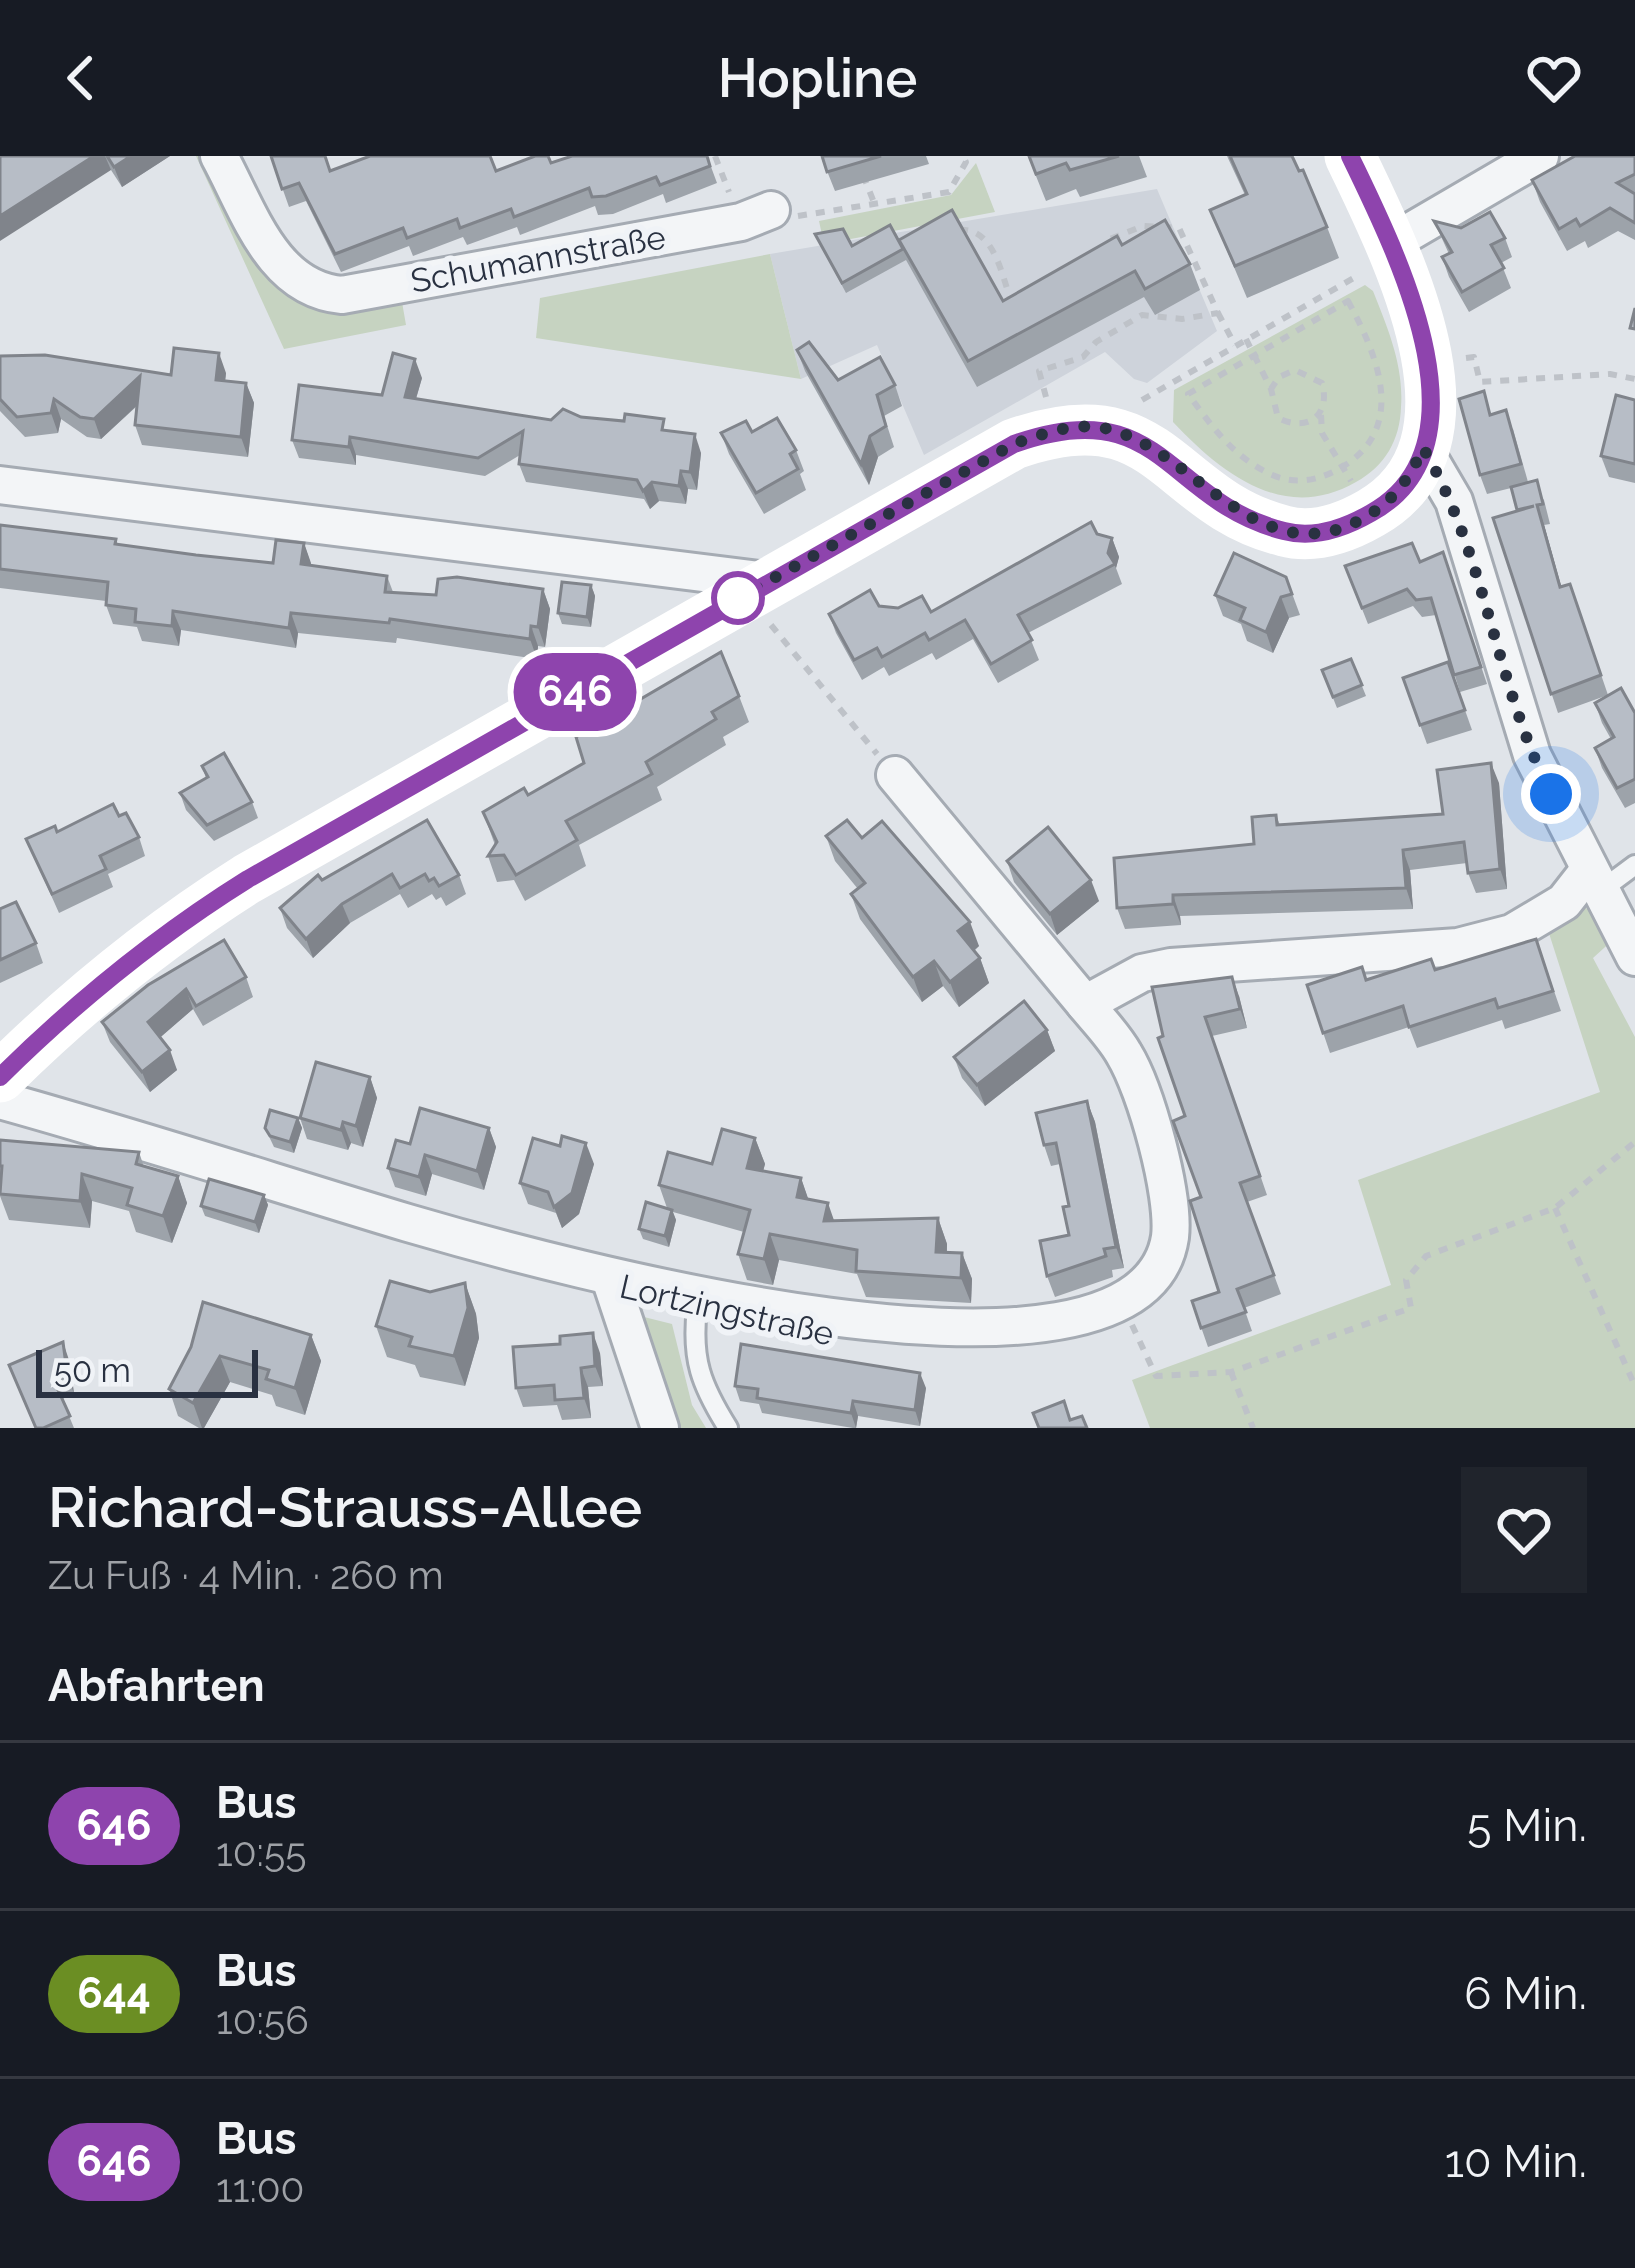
<!DOCTYPE html>
<html lang="de">
<meta charset="utf-8">
<style>
body{margin:0;font-family:Raleway,sans-serif;background:#20242c;color:#f1f3f6;height:100vh;display:flex;flex-direction:column;font-size:45px;white-space:nowrap}
*{box-sizing:border-box;margin:0}
p{font-size:39px;color:#9ea1a6}
.icon{flex:none;width:66px;height:66px;fill:none;stroke:currentColor;stroke-width:2;stroke-linecap:round;stroke-linejoin:round}
.map{position:relative;height:1272px;overflow:hidden}
.side{display:flex;flex-direction:column;background:#171b24;flex:1}
.side>*{flex:none}
.badge{padding:0 24px;border-radius:39px;font-size:42px;line-height:78px}
.scale{position:absolute;left:36px;bottom:30px;width:222px;box-sizing:border-box;padding-left:12px;border:6px solid #293141;border-top:0;font-size:33px;line-height:42px;white-space:nowrap;color:#293141;-webkit-text-stroke:9px #f0f3f7;paint-order:stroke}
.you{position:absolute;width:60px;height:60px;margin:-30px;border:9px solid #fff;border-radius:50%;background:#1a73e8;box-shadow:0 0 0 18px #1a73e833}
.map>.badge{position:absolute;translate:-50% -50%;box-shadow:0 0 0 6px #fff}
h2{padding:0 48px;font-size:45px;line-height:108px}
.round{display:grid;place-items:center;flex:none;width:126px;height:126px;border-radius:0px;background:#20242c}
.summary{display:flex;align-items:center;justify-content:space-between;height:204px;padding:0 48px}
h1{font-size:57px;font-weight:600;line-height:90px}
ul{padding:0;list-style:none}
li{display:flex;align-items:center;gap:36px;height:168px;padding:0 48px;border-top:3px solid #363941}
li div{flex:1}
li b{display:block;font-size:45px}
li em{font-style:normal}
li .badge{min-width:132px;font-weight:700;text-align:center}
header{display:flex;justify-content:space-between;align-items:center;height:156px;padding:0 48px;background:#171b24;font-size:54px;font-weight:600}
.map>svg:first-child{display:block}
</style>
<header><svg class="icon" aria-label="back" viewBox="0 0 24 24"><path d="M15 5l-7 7 7 7"/></svg>Hopline<svg class="icon" aria-label="heart" viewBox="0 0 24 24"><path d="M12 20l-8-8c-3-5 5-10 8-4 3-6 11-1 8 4z"/></svg></header>
<div class="map">
<svg width="1635" height="1272" viewBox="0 0 1635 1272">
<rect width="100%" height="100%" fill="#e0e4e9"/>
<path fill="#ced3db" d="M1157 33 1217 175 1147 227 1134 223 1105 196 924 299 877 189 801 223 770 98Z"/>
<g fill="#c6d3c1">
<path d="M196 0H202C231 53 259 145 327 155 352 158 378 150 402 146L406 169 284 193Z"/>
<path d="M976 7 995 56 824 88 819 65 951 39Z"/>
<path d="M770 98 801 223 536 182 540 142Z"/>
<path d="M1365 129 1373 135C1388 173 1404 210 1401 251 1400 284 1385 310 1356 326 1285 367 1223 319 1173 266L1174 234Z"/>
<path d="M1583 751 1598 757 1615 782 1593 802 1635 881V1272H1150L1132 1224 1391 1129 1358 1024 1600 936 1546 768Z"/>
<path d="M632 1158 672 1168 692 1249 706 1272H676Z"/>
</g>
<g fill="none" stroke-linecap="round" stroke-linejoin="round">
<g stroke="#a5abb3" stroke-width="24">
<g id="lane">
<path d="M1600 735 1635 709"/>
<path d="M697 1152C691 1203 701 1229 728 1272"/>
</g>
</g>
<g stroke="#a5abb3" stroke-width="42">
<g id="street">
<path d="M219 0C249 55 272 133 342 139L741 66 771 54"/>
<path d="M1391 87 1540 0"/>
<path d="M1423 292 1454 345 1532 599 1635 801"/>
<path d="M0 329 767 425"/>
<path d="M895 619 1085 848"/>
<path d="M0 944C137 982 272 1026 408 1067 544 1107 1141 1272 1170 1081 1175 1039 1146 934 1124 898 1114 880 1098 864 1085 848L1142 817 1171 811 1458 791 1512 777 1564 746 1589 714"/>
<path d="M612 1128 660 1272"/>
</g>
</g>
<g stroke="#bec2c8" stroke-width="6" stroke-dasharray="9 9" stroke-linecap="butt">
<path d="M715 0 729 36"/>
<path d="M863 19 875 49"/>
<path d="M798 60 949 36 966 6 963 0"/>
<path d="M959 74C995 71 1002 121 1012 148"/>
<path d="M1348 145C1379 202 1409 275 1337 314 1314 326 1290 329 1266 316 1231 298 1211 269 1188 238Z"/>
<path d="M1218 157 1235 189"/>
<path d="M1246 183 1271 233 1278 262C1308 277 1331 259 1322 227L1295 214 1279 221 1271 233"/>
<path d="M1466 202 1474 201 1480 226 1610 218 1635 223"/>
<path d="M1046 241 1039 215 1083 201 1096 186 1142 159 1182 163 1218 157 1179 72 1143 70 1110 83 1112 89"/>
<path d="M1142 244 1359 119"/>
<path d="M1321 259 1322 277 1351 325"/>
<path d="M771 469 877 598"/>
<path d="M1555 1052 1635 1230"/>
<path d="M1132 1169 1156 1220 1231 1216 1411 1152 1406 1124 1426 1100 1555 1052 1635 986"/>
<path d="M1231 1216 1253 1272"/>
</g>
<use href="#lane" stroke="#f3f5f7" stroke-width="18"/>
<use href="#street" stroke="#f3f5f7" stroke-width="36"/>
<path stroke="#fff" stroke-width="51" d="M0 921C77 845 155 781 247 723L1014 288C1163 235 1165 345 1284 375 1314 383 1345 372 1371 357 1496 286 1393 91 1350 0"/>
</g>
<g fill="#9da3aa">
<path d="M0 0H170L122 31 111 14Z"/>
<path d="M271 0 330 15H496L551 7 707 0 717 27 666 47 663 38 613 58 598 59 595 50 520 79 517 71 467 89 463 81 413 100 409 90 341 116 306 45 289 51Z"/>
<path d="M821 0H926L929 8 835 35Z"/>
<path d="M1028 0H1139L1147 21 1080 41 1076 33 1046 45Z"/>
<path d="M1227 0H1292L1327 71 1339 102 1247 142 1210 54 1245 39Z"/>
<path d="M1635 0V84L1618 75 1588 92 1585 85 1567 95 1540 46 1532 24Z"/>
<path d="M1434 65 1505 82 1512 101 1501 107 1511 132 1469 156 1449 121 1442 101 1449 98Z"/>
<path d="M815 78 852 90 900 88 1003 145 1122 89 1190 108 1200 134 1155 159 1144 141 977 231 906 104 846 137Z"/>
<path d="M797 194 838 224 895 229 902 250 884 260 894 291 878 301 869 329 805 215Z"/>
<path d="M0 200 171 219 226 217 225 225 246 227 254 247 248 301 142 289 135 269 137 250 101 283 87 281 61 263 58 277 25 281 0 255Z"/>
<path d="M422 222 416 243 551 264 581 261 668 275 701 297 697 334 688 333 686 348 659 345 650 353 644 343 526 326 519 308 520 299 485 320 356 299V309L299 302 292 284 382 239Z"/>
<path d="M1635 244V327L1609 321 1601 300Z"/>
<path d="M1492 259 1513 273 1528 326 1544 344 1550 368 1544 369 1561 431 1570 428 1608 539 1558 557 1493 362 1517 355 1511 332 1487 338 1480 319Z"/>
<path d="M752 276 796 294 804 315 800 318 806 334 764 358 729 298 721 277Z"/>
<path d="M0 369 116 383 118 389 196 399 273 407 304 387 311 409 387 420 393 436 436 439 543 433 550 453 545 491 538 490 537 503 397 482 396 487 298 477 296 492 181 474 179 490 142 485 137 471 113 468 106 449V445L0 432Z"/>
<path d="M1097 378 1112 382 1119 401 1116 412 1122 428 1028 477 1039 504 998 527 973 483 936 504 932 497 889 520 884 511 862 524 836 477 829 458 879 450 931 456Z"/>
<path d="M1443 396 1487 528 1460 536 1436 459 1422 461 1413 450 1368 468 1345 410 1420 406Z"/>
<path d="M1286 421 1300 459 1289 462 1273 497 1247 485 1241 468 1223 460 1215 439Z"/>
<path d="M591 429 595 440 591 471 562 468 558 457Z"/>
<path d="M1351 503 1366 540 1337 552 1322 514Z"/>
<path d="M1448 506 1472 574 1427 588 1403 522Z"/>
<path d="M739 540 749 566 723 581 726 589 657 631 662 644 579 689 586 710 525 745 514 724 497 726 488 700 495 689 483 656 528 639Z"/>
<path d="M1595 547 1635 557V647L1625 652 1602 612 1595 592 1611 583 1602 567Z"/>
<path d="M202 610 252 646 258 662 214 685 186 654 180 637 206 622Z"/>
<path d="M1499 627 1507 733 1476 737 1468 717 1467 707 1410 714 1413 753 1180 760 1181 769 1125 773 1117 752 1254 688 1276 659 1280 669 1443 658Z"/>
<path d="M119 660 139 681 145 700 108 718 113 731 59 757 26 683Z"/>
<path d="M427 664 459 719 466 738 446 750 441 741 436 744 432 738 408 752 400 738 350 767 313 802 287 772 280 752 322 724Z"/>
<path d="M826 680 862 682 979 790 974 795 980 802 989 827 959 851 943 830 922 846 860 763 851 738 858 733 835 705Z"/>
<path d="M1007 705 1099 745 1057 779 1014 726Z"/>
<path d="M0 753 36 787 43 807 0 827Z"/>
<path d="M1536 783 1561 855 1505 873 1502 864 1417 892 1409 871 1330 897 1307 829 1366 824 1435 814Z"/>
<path d="M246 821 253 841 203 870 193 853 160 881 177 914 150 936 110 886 102 866 148 829Z"/>
<path d="M1239 840 1247 872 1212 880 1267 1039 1247 1046 1281 1138 1244 1152 1252 1175 1208 1191 1192 1145 1219 1136 1185 960 1163 880Z"/>
<path d="M1047 874 1055 895 985 950 962 922 954 901Z"/>
<path d="M370 921 377 942 363 991 351 987 348 994 307 983 300 962Z"/>
<path d="M1087 945 1095 966 1124 1112 1112 1114 1113 1121 1055 1141 1047 1120 1069 1079V1050L1060 1008 1051 1010 1044 989Z"/>
<path d="M298 962 302 972 294 997 274 991 265 972Z"/>
<path d="M489 972 496 991 484 1034 432 1018 426 1040 395 1031 388 1012 410 988Z"/>
<path d="M755 982 765 1008 763 1015 801 1022 808 1043 835 1065 938 1062 947 1088V1097H962L972 1123 971 1147 866 1141 857 1118 779 1104 773 1129 747 1124 738 1098 744 1076 673 1056 676 1064 669 1091 643 1083 639 1073 667 1052 659 1029 712 1008Z"/>
<path d="M0 984 139 996 144 1011 178 1020 187 1047 172 1087 136 1076 129 1055 92 1045 90 1072 9 1064 0 1040Z"/>
<path d="M560 990 594 1008 579 1058 562 1072 556 1057 528 1048 520 1027Z"/>
<path d="M264 1039 268 1049 259 1077 205 1060 201 1050Z"/>
<path d="M465 1127 476 1158 479 1182 465 1230 420 1221 415 1209 387 1201 376 1170 430 1136Z"/>
<path d="M311 1179 321 1205 305 1259 276 1250 272 1239 230 1226 204 1272H199L178 1260 169 1233 191 1191Z"/>
<path d="M600 1197 603 1230 588 1231 591 1262 562 1264 557 1249 523 1251 516 1232Z"/>
<path d="M70 1207 74 1238 62 1243 74 1272H35L9 1209Z"/>
<path d="M735 1230 926 1232 920 1270 858 1260 856 1272H853L762 1257 759 1248 740 1245Z"/>
</g>
<g fill="#80848b">
<path d="M94 0H105L111 14 0 85V60Z"/>
<path d="M131 0H170L122 31 114 11Z"/>
<path d="M219 197 226 217 223 244 216 224Z"/>
<path d="M415 203 422 222 411 259 405 241Z"/>
<path d="M140 220 147 240 101 283 94 263Z"/>
<path d="M246 227 254 247 248 301 241 281Z"/>
<path d="M54 243 61 263 58 277 51 257Z"/>
<path d="M695 278 701 297 697 334 690 316Z"/>
<path d="M870 280 878 301 869 329 861 308Z"/>
<path d="M350 281 356 299V309L349 291Z"/>
<path d="M681 315 688 333 686 348 679 330Z"/>
<path d="M652 326 659 345 650 353 643 335Z"/>
<path d="M1537 349 1544 369 1567 451 1560 431Z"/>
<path d="M1112 382 1119 401 1116 412 1108 397Z"/>
<path d="M304 387 311 407 309 427 301 408Z"/>
<path d="M591 429 595 440 591 471 587 461Z"/>
<path d="M543 433 550 453 545 491 538 471Z"/>
<path d="M1281 441 1289 462 1273 497 1266 476Z"/>
<path d="M173 455 181 474 179 490 172 470Z"/>
<path d="M291 457 298 477 296 492 289 472Z"/>
<path d="M531 470 538 490 537 503 530 483Z"/>
<path d="M1491 607 1499 627 1507 733 1500 713Z"/>
<path d="M1403 694 1410 714 1413 753 1406 732Z"/>
<path d="M1091 724 1099 745 1057 779 1050 758Z"/>
<path d="M1173 739 1180 760 1181 769 1173 748Z"/>
<path d="M342 748 350 767 313 802 306 783Z"/>
<path d="M970 766 979 790 967 800 958 775Z"/>
<path d="M980 802 989 827 959 851 950 826Z"/>
<path d="M934 805 943 830 922 846 913 821Z"/>
<path d="M1232 821 1239 840 1247 872 1240 853Z"/>
<path d="M186 833 193 853 155 886 148 866Z"/>
<path d="M1047 874 1055 895 985 950 977 929Z"/>
<path d="M170 894 177 914 150 936 142 916Z"/>
<path d="M370 921 377 942 363 991 356 970Z"/>
<path d="M1087 945 1095 966 1124 1112 1116 1091Z"/>
<path d="M298 962 302 972 294 997 290 986Z"/>
<path d="M343 966 351 987 348 994 341 974Z"/>
<path d="M489 972 496 991 484 1034 477 1015Z"/>
<path d="M755 982 765 1008 757 1037 747 1012Z"/>
<path d="M586 987 594 1008 579 1058 562 1072 554 1051Z"/>
<path d="M425 999 432 1018 426 1040 419 1021Z"/>
<path d="M82 1018 92 1045 90 1072 80 1045Z"/>
<path d="M178 1020 187 1047 172 1087 163 1060Z"/>
<path d="M801 1022 810 1048 797 1041Z"/>
<path d="M264 1039 268 1049 259 1077 255 1066Z"/>
<path d="M828 1047 837 1073 834 1091 824 1065Z"/>
<path d="M672 1054 676 1064 669 1091 665 1080Z"/>
<path d="M938 1062 947 1088 946 1122 936 1096Z"/>
<path d="M770 1078 779 1104 773 1129 764 1103Z"/>
<path d="M962 1097 972 1123 971 1147 961 1122Z"/>
<path d="M465 1127 476 1158 479 1182 465 1230 454 1200Z"/>
<path d="M593 1177 600 1197 603 1230 595 1210Z"/>
<path d="M311 1179 321 1205 305 1259 295 1232Z"/>
<path d="M63 1186 70 1207 74 1238 67 1217Z"/>
<path d="M220 1200 230 1226 204 1272H202L193 1247Z"/>
<path d="M581 1212 588 1231 591 1262 584 1242Z"/>
<path d="M920 1217 926 1232 920 1270 915 1254Z"/>
<path d="M853 1245 858 1260 856 1272 851 1257Z"/>
</g>
<g fill="#b7bdc6" stroke="#80848b" stroke-width="3">
<path d="M0 0H94L0 60Z"/>
<path d="M107 0H131L114 11Z"/>
<path d="M271 0H325L330 15 370 0H490L496 15 535 0H548L551 7 572 0H707L710 10 660 29 656 21 606 40 592 41 589 32 514 61 511 53 460 72 457 63 407 82 403 72 335 98 299 27 282 33Z"/>
<path d="M822 0H881L827 16Z"/>
<path d="M1029 0H1119L1070 14 1066 7 1036 18Z"/>
<path d="M1230 0H1292L1299 15 1303 14 1327 71 1235 110 1210 54 1247 38Z"/>
<path d="M1575 0H1635V18L1617 27 1635 38V67L1610 52 1580 70 1576 63 1559 73 1532 24Z"/>
<path d="M952 54 1003 145 1117 80 1122 89 1165 64 1190 108 1145 133 1135 115 968 205 899 84Z"/>
<path d="M1490 56 1505 82 1491 89 1504 112 1462 136 1442 101 1452 96 1434 65 1461 72Z"/>
<path d="M890 69 903 93 842 127 815 78 843 73 852 90Z"/>
<path d="M1635 152V173L1630 172Z"/>
<path d="M809 186 838 224 880 201 895 229 877 239 886 270 870 280 861 308 797 194Z"/>
<path d="M174 192 219 197 216 224 246 227 241 281 135 269 140 220 94 263 80 261 54 243 51 257 17 261 0 243V200L45 199 171 219Z"/>
<path d="M393 197 415 203 405 241 551 264 563 253 581 261 624 265 625 258 664 263 662 274 695 278 690 316 681 315 679 330 652 326 643 335 637 324 519 308 523 275 478 302 350 281 349 291 292 284 299 229 382 239Z"/>
<path d="M1484 235 1490 259 1506 254 1521 308 1480 319 1459 243Z"/>
<path d="M1616 239 1635 244V308L1601 300Z"/>
<path d="M777 262 796 294 790 298 798 313 756 337 721 277 746 265 752 276Z"/>
<path d="M1537 324 1543 348 1537 349 1560 431 1570 428 1601 519 1551 538 1493 362 1534 350 1517 354 1511 331Z"/>
<path d="M1091 366 1097 378 1112 382 1108 397 1115 408 1018 459 1032 484 991 508 965 464 929 484 925 477 882 501 877 492 854 504 829 458 870 434 879 450 898 452 922 440 931 456Z"/>
<path d="M0 369 116 383 115 388 196 399 273 407 276 384 304 387 301 408 387 420 385 436 436 439 438 423 457 421 543 433 538 471 531 470 530 483 390 463 389 467 291 457 289 472 173 455 172 470 135 466 136 453 106 449 108 426 0 413Z"/>
<path d="M1412 387 1420 406 1443 396 1481 511 1454 519 1431 442 1416 444 1407 433 1362 452 1345 410Z"/>
<path d="M1234 397 1286 421 1292 438 1281 441 1266 476 1240 464 1245 452 1215 439Z"/>
<path d="M562 426 591 429 587 461 558 457Z"/>
<path d="M721 496 739 540 712 556 716 563 646 606 652 618 566 665 577 684 516 719 504 699 488 700 497 686 483 656 524 632 528 639 584 607 576 581Z"/>
<path d="M1351 503 1362 529 1333 541 1322 514Z"/>
<path d="M1448 506 1465 554 1420 569 1403 522Z"/>
<path d="M1621 532 1635 557V623L1617 632 1595 592 1614 581 1595 547Z"/>
<path d="M224 597 252 646 207 669 180 637 208 621 202 610Z"/>
<path d="M1491 607 1500 713 1468 717 1464 686 1403 694 1406 732 1173 739V748L1117 752 1114 702 1254 688 1252 661 1276 659 1277 669 1443 658 1437 614Z"/>
<path d="M113 648 119 660 126 657 139 681 100 700 106 713 52 738 26 683 55 670 57 676Z"/>
<path d="M427 664 459 719 439 730 434 722 429 725 425 718 400 732 392 718 342 748 306 783 280 752 318 719 322 724Z"/>
<path d="M847 664 862 682 882 665 970 766 958 775 980 802 950 826 934 805 913 821 851 738 865 727 826 680Z"/>
<path d="M1048 671 1091 724 1050 758 1007 705Z"/>
<path d="M16 746 36 787 0 804V753Z"/>
<path d="M1536 783 1553 835 1498 852 1495 843 1409 871 1403 850 1323 877 1307 829 1362 811 1366 824 1431 803 1435 814Z"/>
<path d="M224 784 246 821 196 850 186 833 148 866 170 894 142 916 102 866 148 829Z"/>
<path d="M1232 821 1240 853 1205 861 1260 1020 1240 1027 1274 1119 1237 1133 1246 1156 1201 1172 1192 1145 1219 1136 1190 1045 1201 1041 1173 965 1185 960 1158 882 1163 880 1152 831Z"/>
<path d="M1024 845 1047 874 977 929 954 901Z"/>
<path d="M316 906 370 921 356 970 343 966 341 974 300 962Z"/>
<path d="M1087 945 1116 1091 1104 1093 1106 1100 1047 1120 1040 1085 1069 1079 1063 1051 1069 1050 1056 987 1044 989 1036 957Z"/>
<path d="M420 952 489 972 477 1015 425 999 419 1021 388 1012 396 984 410 988Z"/>
<path d="M270 954 298 962 290 986 270 980 265 972Z"/>
<path d="M722 973 755 982 747 1012 801 1022 797 1041 828 1047 824 1065 938 1062 936 1096 962 1097 961 1122 856 1115 857 1094 770 1078 764 1103 738 1098 750 1054 659 1029 668 996 712 1008Z"/>
<path d="M562 980 586 987 572 1037 554 1051 548 1036 520 1027 533 982 560 990Z"/>
<path d="M0 984 139 996 136 1008 178 1020 163 1060 127 1049 132 1032 82 1018 80 1045 0 1038 2 1010H0Z"/>
<path d="M209 1023 264 1039 255 1066 201 1050Z"/>
<path d="M646 1046 672 1054 665 1080 639 1073Z"/>
<path d="M390 1125 430 1136 465 1127 468 1152 454 1200 409 1190 412 1181 376 1170Z"/>
<path d="M203 1146 311 1179 295 1232 266 1223 269 1214 220 1200 193 1247 169 1233 191 1191Z"/>
<path d="M593 1177 595 1210 581 1212 584 1242 555 1244 554 1229 516 1232 513 1191 560 1188V1180Z"/>
<path d="M63 1186 67 1217 53 1223 70 1260 43 1272H36L9 1209Z"/>
<path d="M741 1188 920 1217 915 1254 853 1245 851 1257 757 1242 758 1233 735 1230Z"/>
<path d="M1064 1245 1070 1264 1082 1260 1087 1272H1039L1033 1257Z"/>
</g>
<g fill="none" stroke-linecap="round" stroke-linejoin="round">
<g stroke="#fff" stroke-width="27">
<path id="line" d="M0 921C77 845 155 781 248 723L1014 288C1163 235 1165 345 1284 375 1314 383 1345 372 1371 357 1496 288 1393 90 1350 0"/>
</g>
<use href="#line" stroke="#8e44ad" stroke-width="18"/>
<path stroke="#293141" stroke-width="12" stroke-dasharray="0 21.6" d="M738 442 1014 288C1042 278 1074 266 1104 272 1191 290 1256 418 1358 365 1391 348 1408 326 1423 292 1486 398 1495 527 1551 638"/>
</g>
<circle fill="#fff" stroke="#8e44ad" stroke-width="6" cx="738" cy="442" r="24"/>
<g text-anchor="middle" dominant-baseline="central" stroke-width="12" stroke-linejoin="round" paint-order="stroke">
<g font-size="33" fill="#293141" stroke="#f0f3f7">
<text transform="translate(538 103) rotate(-10)">Schumannstraße</text>
<text transform="translate(727 1154) rotate(13)">Lortzingstraße</text>
</g>
</g>
</svg>
<div class="scale">50 m</div>
<div class="you" style="left:1551px;top:638px"></div>
<b class="badge" style="left:575px;top:536px;background:#8e44ad;color:#fff">646</b>
</div>
<section class="side">
<div class="summary"><div><h1>Richard-Strauss-Allee</h1><p>Zu Fuß · 4 Min. · 260 m</p></div><a class="round"><svg class="icon" aria-label="heart" viewBox="0 0 24 24"><path d="M12 20l-8-8c-3-5 5-10 8-4 3-6 11-1 8 4z"/></svg></a></div>
<h2>Abfahrten</h2>
<ul>
<li><span class="badge" style="background:#8e44ad;color:#fff">646</span><div><b>Bus</b><p>10:55</p></div><em>5 Min.</em></li>
<li><span class="badge" style="background:#6b8e23;color:#fff">644</span><div><b>Bus</b><p>10:56</p></div><em>6 Min.</em></li>
<li><span class="badge" style="background:#8e44ad;color:#fff">646</span><div><b>Bus</b><p>11:00</p></div><em>10 Min.</em></li>
</ul>
</section>
